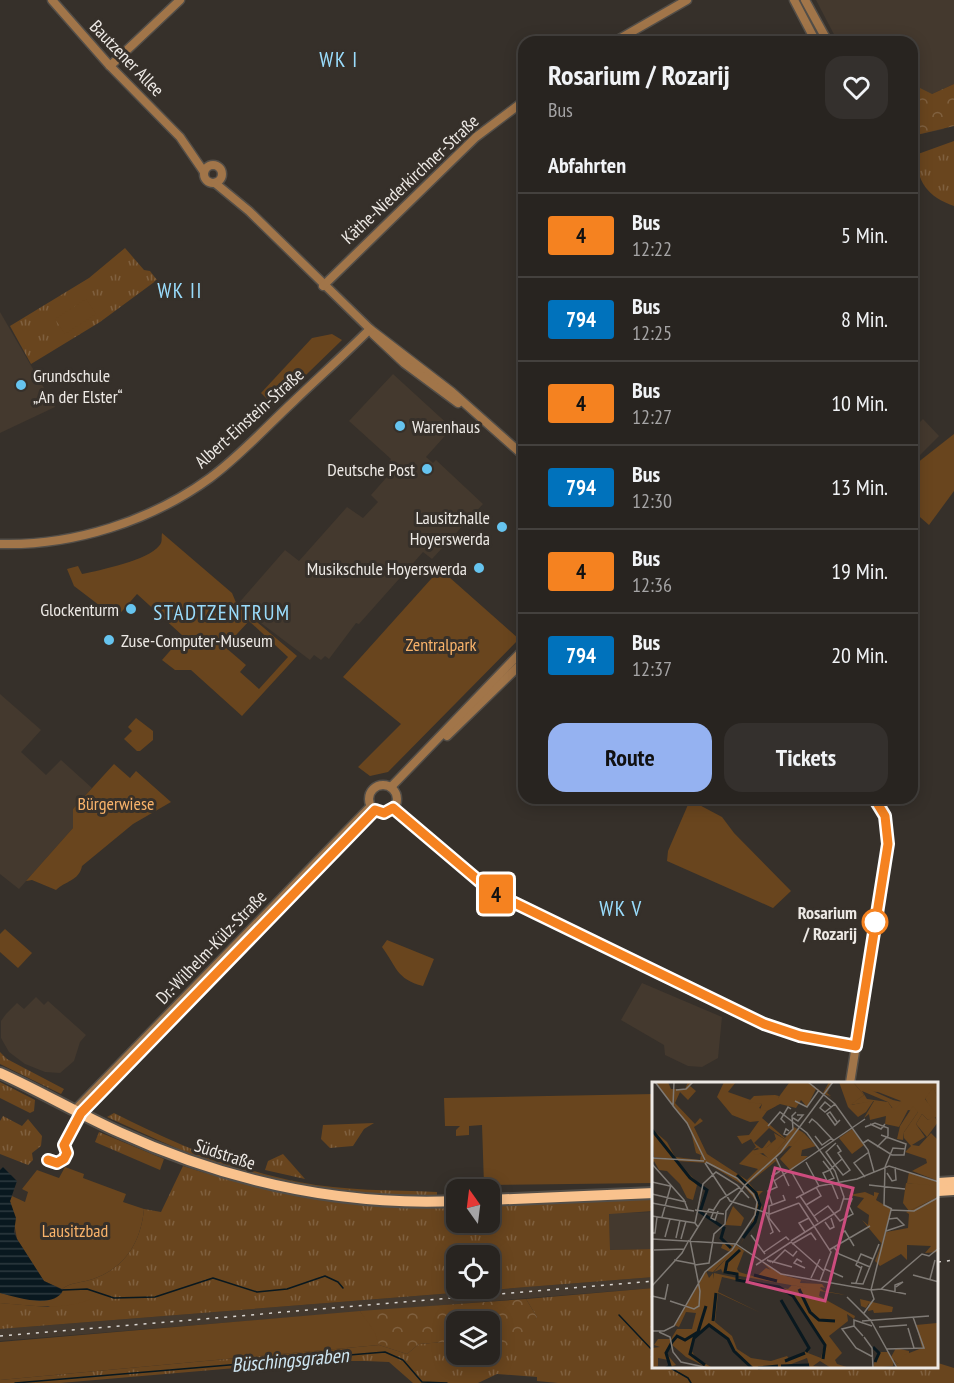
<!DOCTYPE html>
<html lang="de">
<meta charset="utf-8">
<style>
body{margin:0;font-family:"PT Sans Narrow",sans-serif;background:#34302d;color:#f1f3f6;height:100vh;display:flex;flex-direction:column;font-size:22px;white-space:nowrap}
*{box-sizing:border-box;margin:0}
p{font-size:20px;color:#a5a4a5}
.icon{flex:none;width:33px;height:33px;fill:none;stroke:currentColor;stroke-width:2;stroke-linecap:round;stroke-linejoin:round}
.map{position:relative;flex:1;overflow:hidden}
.panel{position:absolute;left:518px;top:36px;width:400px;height:768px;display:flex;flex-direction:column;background:#282420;border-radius:18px;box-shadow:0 3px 15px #0003,0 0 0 2px #44413e}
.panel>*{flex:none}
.badge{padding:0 12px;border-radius:4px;font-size:21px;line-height:39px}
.needle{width:39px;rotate:346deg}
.controls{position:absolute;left:446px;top:1179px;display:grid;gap:12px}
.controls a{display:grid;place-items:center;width:54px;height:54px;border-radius:12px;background:#282420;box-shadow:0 3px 15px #0003,0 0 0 2px #44413e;font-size:30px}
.map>.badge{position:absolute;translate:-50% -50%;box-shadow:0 0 0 3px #fff}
h2{padding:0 30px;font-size:22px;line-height:54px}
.round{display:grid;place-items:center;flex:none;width:63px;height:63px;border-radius:18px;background:#34302d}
.overview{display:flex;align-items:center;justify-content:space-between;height:102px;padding:0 30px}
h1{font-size:28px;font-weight:700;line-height:45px}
.button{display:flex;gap:12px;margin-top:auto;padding:12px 30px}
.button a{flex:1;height:69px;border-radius:18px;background:#95b2f1;color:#111;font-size:24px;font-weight:700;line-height:69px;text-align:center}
.button a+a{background:#34302d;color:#f1f3f6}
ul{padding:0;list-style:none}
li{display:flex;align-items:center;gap:18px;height:84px;padding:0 30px;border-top:2px solid #44413e}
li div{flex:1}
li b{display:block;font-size:22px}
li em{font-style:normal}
li .badge{min-width:66px;font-weight:700;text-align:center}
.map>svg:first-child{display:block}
</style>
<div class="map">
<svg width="954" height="1383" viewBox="0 0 954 1383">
<defs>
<pattern id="grass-tufts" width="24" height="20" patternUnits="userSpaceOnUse" patternTransform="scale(1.5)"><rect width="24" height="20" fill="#69451e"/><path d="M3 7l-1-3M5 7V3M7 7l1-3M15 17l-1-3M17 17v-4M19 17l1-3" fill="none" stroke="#7f603f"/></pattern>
<pattern id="forest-crowns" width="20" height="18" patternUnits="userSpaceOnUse" patternTransform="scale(1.5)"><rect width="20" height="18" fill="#69451e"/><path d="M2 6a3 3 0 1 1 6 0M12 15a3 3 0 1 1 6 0" fill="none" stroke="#7f603f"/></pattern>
<pattern id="water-rules" width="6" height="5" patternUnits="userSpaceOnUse" patternTransform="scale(1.5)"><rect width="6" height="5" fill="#09181f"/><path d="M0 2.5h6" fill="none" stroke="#2d3a3f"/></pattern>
</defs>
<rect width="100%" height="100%" fill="#36302a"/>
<g fill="#44392e">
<path d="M816 0H954V84L932 94 944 129 912 136V42H838Z"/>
<path d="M0 312 55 407 0 433Z"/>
<path d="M393 374 452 428 426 457 433 463 436 460 483 504 432 559 423 552 359 624 356 623 329 659 325 656 321 660 314 655 310 660 237 605 285 550 299 561 347 507 363 518 378 502 371 495 393 470 387 464 391 459 349 421Z"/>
<path d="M923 419 939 436 912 463V423L917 425Z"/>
<path d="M0 694 41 730 21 752 46 775 61 760 92 788 73 809V828L19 889 0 874Z"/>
<path d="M642 983 722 1017 718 1058 702 1067 688 1066 665 1055 664 1045 621 1020Z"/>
<path d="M36 997 44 1005 48 1001 86 1035 80 1042 74 1061 60 1073 45 1072 25 1064 9 1052 1 1038V1021L6 1014 17 1003 24 1009Z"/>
<path d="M654 1212V1249L610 1250 609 1213Z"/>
<path d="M654 1277V1288L0 1341V1329Z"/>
</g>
<g fill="url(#grass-tufts)" fill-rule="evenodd">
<path d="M954 141V206C928 197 915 181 918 154Z"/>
<path d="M125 248 144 270 150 271 157 280 100 322 31 364 10 326 89 278Z"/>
<path d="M0 1052 7 1059 64 1089 61 1094 0 1064Z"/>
<path d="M0 1082 35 1100 34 1111 30 1113 0 1098Z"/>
<path d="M114 1113C172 1142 235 1170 299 1182 344 1191 391 1190 437 1192V1198C392 1197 345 1195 300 1187 233 1176 169 1145 107 1117Z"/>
<path d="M3 1116 22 1126 28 1119 42 1136 41 1146 32 1153 33 1160 28 1165 0 1154V1121Z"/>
<path d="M374 1123 364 1129 353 1146 330 1148 321 1139 323 1125Z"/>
<path d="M99 1132 164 1159 160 1170 95 1142Z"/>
<path d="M283 1154 305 1179 265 1170 268 1161Z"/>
<path d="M183 1166C273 1195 361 1209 456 1207V1222H489V1206L654 1199V1211L609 1214 610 1250 654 1249V1277L0 1329V1303L48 1307 87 1289H62C71 1282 82 1283 93 1279 125 1268 141 1242 144 1209L161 1212ZM456 1256H489V1288H456Z"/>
<path d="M654 1288V1366H938V1363L954 1368V1383H558L537 1381V1377L497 1374 478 1383H413L389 1362 365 1361H319L60 1383H0V1380L379 1345 407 1354 419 1344 456 1341V1354H489V1349L494 1351 537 1317 526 1299Z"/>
</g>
<g fill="url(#forest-crowns)">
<path d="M912 73 920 88 932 94 954 84V126L912 136Z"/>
<path d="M526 1299 537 1317C525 1328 506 1355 489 1349V1322H456V1341L419 1344 407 1354 379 1345 360 1311Z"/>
</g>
<g fill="#69451e" fill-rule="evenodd">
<path d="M86 299 96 314 65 334 55 319Z"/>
<path d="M332 334 342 340 274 406 261 393 312 338Z"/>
<path d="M954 434V491L929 525 912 510V467Z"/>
<path d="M162 533 232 593 237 605 297 656 242 716 191 670H175L162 660 183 636 137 594 116 618 74 586 67 569 78 566 82 574C101 570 148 560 159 546 163 542 161 538 162 533ZM249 621 288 657 259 689 240 672 246 665 225 647Z"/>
<path d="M440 569 519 639 388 772 370 776 358 767 401 724 343 677Z"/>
<path d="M136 718 153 731V740L140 751H137L124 739 132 731 128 727Z"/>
<path d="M114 764 130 778 136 771 171 802 133 824 82 866C79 881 65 881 56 890L32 880 26 881 73 828V809Z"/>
<path d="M690 800 722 817 734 833 791 891 773 908 667 861 668 851Z"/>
<path d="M5 929 32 953 18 968 0 952V934Z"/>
<path d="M387 940 434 959 423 986C396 979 397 967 382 947Z"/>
<path d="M654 1094V1183L484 1185 482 1125 469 1126V1135L456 1136V1130L460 1126H445L444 1098Z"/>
<path d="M65 1167 84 1174 83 1178 126 1194 123 1202 144 1209C141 1242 125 1268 93 1279 82 1283 71 1282 62 1289L44 1281 17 1239 10 1201 12 1196 25 1202 28 1192 22 1189 37 1170 59 1178Z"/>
<path d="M87 1289 99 1293C79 1313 26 1305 0 1303V1293L40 1301 61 1294 63 1290Z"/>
<path d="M360 1311 374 1331 379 1345 0 1380V1342Z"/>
</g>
<path fill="url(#water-rules)" d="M3 1167 17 1181 10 1201 16 1218 14 1232 17 1239 44 1281 63 1290C54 1310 16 1297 0 1293V1170Z"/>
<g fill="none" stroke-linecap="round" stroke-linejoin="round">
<g stroke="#09181f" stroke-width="1.5">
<path d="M63 1290 87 1289 114 1298 155 1297 213 1278 257 1292 287 1289 325 1276 338 1282 343 1288"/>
<path d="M619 1315 654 1352"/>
<path d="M667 1366 688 1378 691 1383"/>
<path d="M15 1383 385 1352 403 1360 422 1382 447 1383"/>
</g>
<g stroke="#534e48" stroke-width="11">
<g id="minor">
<path d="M52 0 110 66 180 137 204 172"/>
<path d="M794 0 816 42"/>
<path d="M805 0 828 42"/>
<path d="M614 42 687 0"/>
<path d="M110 66 180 0"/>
<circle cx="213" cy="174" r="9"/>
<path d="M215 183 249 211 370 329 452 392 524 456"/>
<path d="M323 286 476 137 524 101"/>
<path d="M373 334 404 363 458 403"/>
<path d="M0 544C73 546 151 521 210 478 240 456 266 427 294 401 319 377 345 354 370 329"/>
<path d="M447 736 524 661"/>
<circle cx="383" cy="799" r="14"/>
<path d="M391 787 524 649"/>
<path d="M850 1083 888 844 885 816 874 798"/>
<path d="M75 1110 371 806"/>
<path d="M81 1113 329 857"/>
</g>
</g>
<g stroke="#534e48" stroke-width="14">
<g id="major">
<path d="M0 1073C40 1091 79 1114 119 1132 226 1181 338 1206 456 1201"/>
<path d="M938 1183 954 1182"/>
<path d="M938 1191 954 1190"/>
<path d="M489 1200 654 1193"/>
</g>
</g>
<use href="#minor" stroke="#a17549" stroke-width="8"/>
<use href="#major" stroke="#f9c28d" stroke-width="10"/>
<g stroke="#d9d5d1" stroke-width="1.5" stroke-dasharray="3 6" stroke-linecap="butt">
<path d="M938 1262 954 1260"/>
<path d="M0 1336 654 1281"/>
</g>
</g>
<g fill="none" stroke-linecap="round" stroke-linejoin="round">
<g stroke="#fff" stroke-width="14">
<path id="line" d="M48 1160 57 1163 64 1159 67 1153 64 1145 81 1113 375 810 384 813 393 808 492 892 764 1024 800 1036 856 1046 888 844 885 816 874 798"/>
</g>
<use href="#line" stroke="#f58220" stroke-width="9"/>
</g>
<g fill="#66c4ef" stroke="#36302a" stroke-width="2">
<circle cx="21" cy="385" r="6"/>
<circle cx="400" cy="426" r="6"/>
<circle cx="427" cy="469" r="6"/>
<circle cx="502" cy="527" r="6"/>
<circle cx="479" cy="568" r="6"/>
<circle cx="131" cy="609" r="6"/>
<circle cx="109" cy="640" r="6"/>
</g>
<circle fill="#fff" stroke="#f58220" stroke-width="3" cx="875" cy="922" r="12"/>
<g text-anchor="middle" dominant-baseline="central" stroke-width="6" stroke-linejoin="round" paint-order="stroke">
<g font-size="18" fill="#ede9e5" stroke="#36302a">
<text transform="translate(127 58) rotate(46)">Bautzener Allee</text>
<text transform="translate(410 179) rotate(-43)">Käthe-Niederkirchner-Straße</text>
<text transform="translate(249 418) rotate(-42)">Albert-Einstein-Straße</text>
<text transform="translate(211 947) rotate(-46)">Dr.-Wilhelm-Külz-Straße</text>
<text transform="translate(225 1154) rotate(18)">Südstraße</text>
</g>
<g font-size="18" fill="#ede9e5" stroke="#36302a" text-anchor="end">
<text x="33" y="375" text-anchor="start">Grundschule<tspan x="33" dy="21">„An der Elster“</tspan></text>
<text x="412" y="426" text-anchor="start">Warenhaus</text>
<text x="415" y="469">Deutsche Post</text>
<text x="490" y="517">Lausitzhalle<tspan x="490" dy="21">Hoyerswerda</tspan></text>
<text x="467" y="568">Musikschule Hoyerswerda</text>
<text x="119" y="609">Glockenturm</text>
<text x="121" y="640" text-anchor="start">Zuse-Computer-Museum</text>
</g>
<g font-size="18" fill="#f9b36a" stroke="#36302a">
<text x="441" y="644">Zentralpark</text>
<text x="116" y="803">Bürgerwiese</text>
<text x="75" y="1230">Lausitzbad</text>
</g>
<g font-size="18" font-weight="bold" fill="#ede9e5" stroke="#36302a" text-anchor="end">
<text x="857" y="912">Rosarium<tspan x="857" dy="21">/ Rozarij</tspan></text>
</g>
<g font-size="20" font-style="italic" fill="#cee6f2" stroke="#36302a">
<text transform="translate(290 1360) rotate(-5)">Büschingsgraben</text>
</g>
<g font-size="21" letter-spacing="1.5" fill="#9adcfc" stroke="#36302a">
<text x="339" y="59">WK I</text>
<text x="180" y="290">WK II</text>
<text x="222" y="612">STADTZENTRUM</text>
<text x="621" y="908">WK V</text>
</g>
</g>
<g transform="translate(652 1082)">
<rect width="286" height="286" fill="#36302a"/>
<path d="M3 0H16L19 7H33L36 0H41L38 4 44 9 36 18 28 10 23 21 43 42 48 36 51 39 42 45 55 72 95 98 106 87 87 82 104 65 99 57 90 62 85 54 97 53 107 39 98 40 80 33 65 15 72 0H84L76 10 110 22 107 26 115 29 110 36 133 56 142 45 152 51 143 65 137 64 124 76 127 87 124 79 97 101 104 109H111L107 113 110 126 88 163 100 141 105 120 91 103 55 81 25 79 50 105 22 77 2 75 0 47 15 60 23 75 48 78 49 73 44 71 38 46ZM117 46 134 58 117 76 101 68 105 66 110 68 115 65 124 57 119 61 117 58 110 67 102 61ZM157 0 171 11 177 0H181L173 11 178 6 175 11 179 14 175 13 181 17 164 7 155 25 149 18 144 26 128 22 118 27 137 1ZM187 0H201L212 13 199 23 222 18 214 30 206 35 196 25ZM281 5 286 16V40L273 16ZM200 47 212 63 200 72 187 56ZM71 161 82 163 79 169 84 163 87 165 104 177 92 169 85 187 87 190 104 195 114 186 119 188 110 180 134 194 166 202 149 198 148 201 170 202 173 206 169 205 168 206 172 209 189 212 193 213 168 209 167 214 203 234 202 237 195 232 196 239 177 254 190 271 183 278 185 282 198 286H179L168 279 161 284 175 286H158L155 276 129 286H56L34 275 19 262 14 271 24 283 13 286 17 284 16 278 6 276V284L0 286V266L8 265 2 263 6 257H19L25 247H40L44 231 34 230 27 245 22 243 54 189 57 196 61 191 62 197V191L136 207 140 203 156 206 71 191 69 187 62 190 84 166 61 190 55 189 78 170 69 166ZM70 195 140 211 172 263 169 276 156 271 158 266 129 218 157 268 137 277 135 274 119 279 99 276 85 267 80 254 63 240 66 211 109 231 66 210ZM57 244 76 257 82 270 100 286 59 285 44 276 39 268 42 257ZM244 266 257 269V273L246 282 242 278 241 284 220 286 227 270H236L239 275Z" fill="#69451e" fill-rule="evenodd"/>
<path d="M201 0H286V16L281 6 273 17 286 34 276 38 270 32 264 42 273 55 260 63 267 64 279 51 286 58V99L260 89 275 81 274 77 253 70 259 64 252 56V50L266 30 256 28 247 45 233 42 234 34 218 38 217 32 212 36 222 19 198 23 212 13ZM210 9 226 10 249 19 240 26 236 20 215 17ZM102 14 123 13 127 14 124 24 115 29 108 28 110 22 96 20ZM257 90 286 100V114L284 116 274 104 255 101ZM286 116V170L273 171 279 164 255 163V178L249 172 228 184 223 179 234 150 256 146 257 132 254 130ZM286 236V286L245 285 242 278 246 282 252 273 270 266 264 243 285 241Z" fill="#69451e" fill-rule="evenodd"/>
<path d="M254 101 277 103 284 116 257 129 251 121Z" fill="#69451e"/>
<path d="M214 6 241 18 250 20 242 28 236 20 210 9ZM261 24 266 30 252 50 251 58 245 57 248 44ZM270 32 276 38 282 34 286 40 275 55 264 42ZM122 51 134 58 117 77 111 71 103 73 100 69 115 65 124 57ZM152 51 164 64 150 68 149 74H156L139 89 128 77ZM0 76 22 77 45 103 41 118 35 116 28 102 15 89 7 88 2 79 0 82ZM213 110 222 114V110L227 111 224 118 239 127 230 162 210 138 211 134 197 124 201 121 197 113ZM198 113 212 116 205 125 217 133 216 143 210 138 211 134 197 124 201 121ZM81 124 92 136 89 144 73 143ZM208 217 241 225 240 230 222 231 221 228 216 229 217 221 214 226 209 224Z" fill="#69451e" fill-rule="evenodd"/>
<path fill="none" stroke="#09181f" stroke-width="3" d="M0 48 38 96 55 108 48 130 72 146 69 156 79 166M85 93 104 111 108 123 103 140 91 156M88 168 75 180 73 190 85 192V198L127 205 141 214 173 263 171 277M102 193 125 199M147 207 158 230 167 238 183 239M129 218 157 266 154 270M61 239 64 211M221 265 227 271 223 280M133 279 153 271M53 283 38 272 42 256 57 243 76 257 82 269 100 286M129 284 157 283M14 286 18 284 14 271 20 260 25 254 33 258 46 250 54 224M106 286 126 284"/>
<path fill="none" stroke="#7f7a75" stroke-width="1.5" d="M3 0 22 25M22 0 21 24 35 41 53 78M156 0 183 22 216 68 222 90M24 8 34 7 41 0M143 19 155 25 167 8M179 25 173 20 168 26 173 30 183 22M141 36 146 39 151 33H145M185 40 178 30 175 32 183 43 188 38M133 41 129 37 136 25 139 27M157 41 160 37 165 41 182 59M218 42 229 47 233 42M116 44 128 30 155 51 183 89 192 115 188 128 139 159M213 45 223 41 236 46V54L225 65M137 49 134 47 132 52 135 53 141 47 140 34 144 30M229 53 254 62 253 67 241 66 233 85M163 54 170 63 180 56M211 61 216 58 240 73H252L253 67M185 63 189 69 186 71 198 88 191 93 183 83 190 77M0 76 52 79M124 76 137 104M171 79 178 88 171 91 175 99M154 80 167 104M53 81 78 119 118 132 147 121M0 82 32 118 36 128 42 129M233 85 232 123 240 127M139 89 152 112M235 91 240 99 244 98 243 85M213 95 202 81 217 70M122 99 213 37M175 99 182 96 178 88 183 83 174 70 184 61M0 100 18 104M179 100 186 117M93 103 129 70 181 0M217 103 253 107M0 112 34 120M148 114 166 140M144 116 167 104 205 97 237 84 287 100M0 121 36 128M147 121 179 170 168 199M120 122 116 109 125 105 120 94 128 89M154 123 169 114 164 105M43 128 72 132M61 129 68 118 88 105M61 131 59 136 63 138 66 129M114 131 121 150 118 152M0 134 43 141 46 145M162 134 176 124 188 139 201 132 197 124 200 117H192M10 135 19 103M173 140 178 147 182 145 179 136M43 141 51 102 64 90 85 103 97 116M234 149 252 143 245 136 237 137M128 150 117 136V124L133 118 131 113M153 150 147 141 157 136M0 151H3L5 135M189 151 193 149 202 164M99 153 113 172M13 155 18 137M24 156 28 138M0 157 84 162M29 157 34 139M38 158 57 127 61 128M139 160 172 189M84 162 129 192 219 208 239 128 262 129 287 115M140 162 159 151 164 158M182 165 187 172 218 185M2 168 32 167M177 168 218 144M112 170 134 155 137 158M22 178 43 182M119 180 115 178 140 185M150 180 145 177 142 181 153 186M120 181 133 168 141 174 145 169M43 183 57 181 62 152 73 142 74 129 93 103M104 183 139 160M209 186 204 183 209 172 221 177M173 187 191 195M261 193 287 200M159 196 168 177M278 197 283 178M199 201 211 202 227 162M204 201 210 184M0 204 30 171 37 158M229 207 254 212M243 210V203L251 200 244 205M0 214 13 217 16 202M195 215 219 239 245 286M18 219 42 227 47 224 48 209 38 158M212 231 222 217 219 208 229 207 270 172 277 174 287 166M210 239 277 234M202 244 190 247 204 266 221 275M227 245 255 243M256 246 262 266M0 249H12L22 244 53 190 80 168 103 133 105 120 101 112 85 96 54 80M7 250 18 255 21 270 29 280 57 286M211 254 202 244V238L220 244M212 255 220 266 221 286M234 267 272 266 261 235"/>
<path fill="#cd4c7e" fill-opacity="0.15" stroke="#cd4c7e" stroke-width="3" d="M123 86 201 106 173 219 95 200Z"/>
<rect width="286" height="286" fill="none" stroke="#ede9e5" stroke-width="3"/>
</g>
</svg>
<div class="controls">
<a><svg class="needle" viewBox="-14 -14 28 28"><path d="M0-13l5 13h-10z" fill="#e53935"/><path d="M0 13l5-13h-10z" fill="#a5a4a5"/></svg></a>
<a><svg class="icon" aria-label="locate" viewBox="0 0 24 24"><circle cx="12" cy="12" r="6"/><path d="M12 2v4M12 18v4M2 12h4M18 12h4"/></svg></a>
<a><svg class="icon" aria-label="layers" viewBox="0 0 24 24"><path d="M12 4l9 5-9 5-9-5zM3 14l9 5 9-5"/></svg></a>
</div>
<b class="badge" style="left:496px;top:894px;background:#f58220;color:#111">4</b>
<section class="panel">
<div class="overview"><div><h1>Rosarium / Rozarij</h1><p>Bus</p></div><a class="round"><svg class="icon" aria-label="heart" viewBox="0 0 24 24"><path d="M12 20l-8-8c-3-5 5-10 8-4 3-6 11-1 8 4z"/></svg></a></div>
<h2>Abfahrten</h2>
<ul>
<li><span class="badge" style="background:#f58220;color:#111">4</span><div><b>Bus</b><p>12:22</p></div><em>5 Min.</em></li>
<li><span class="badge" style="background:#0072bc;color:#fff">794</span><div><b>Bus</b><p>12:25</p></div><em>8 Min.</em></li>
<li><span class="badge" style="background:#f58220;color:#111">4</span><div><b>Bus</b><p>12:27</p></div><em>10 Min.</em></li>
<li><span class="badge" style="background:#0072bc;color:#fff">794</span><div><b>Bus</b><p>12:30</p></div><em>13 Min.</em></li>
<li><span class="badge" style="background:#f58220;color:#111">4</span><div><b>Bus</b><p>12:36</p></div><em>19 Min.</em></li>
<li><span class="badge" style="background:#0072bc;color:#fff">794</span><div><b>Bus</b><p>12:37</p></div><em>20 Min.</em></li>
</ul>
<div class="button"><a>Route</a><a>Tickets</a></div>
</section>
</div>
